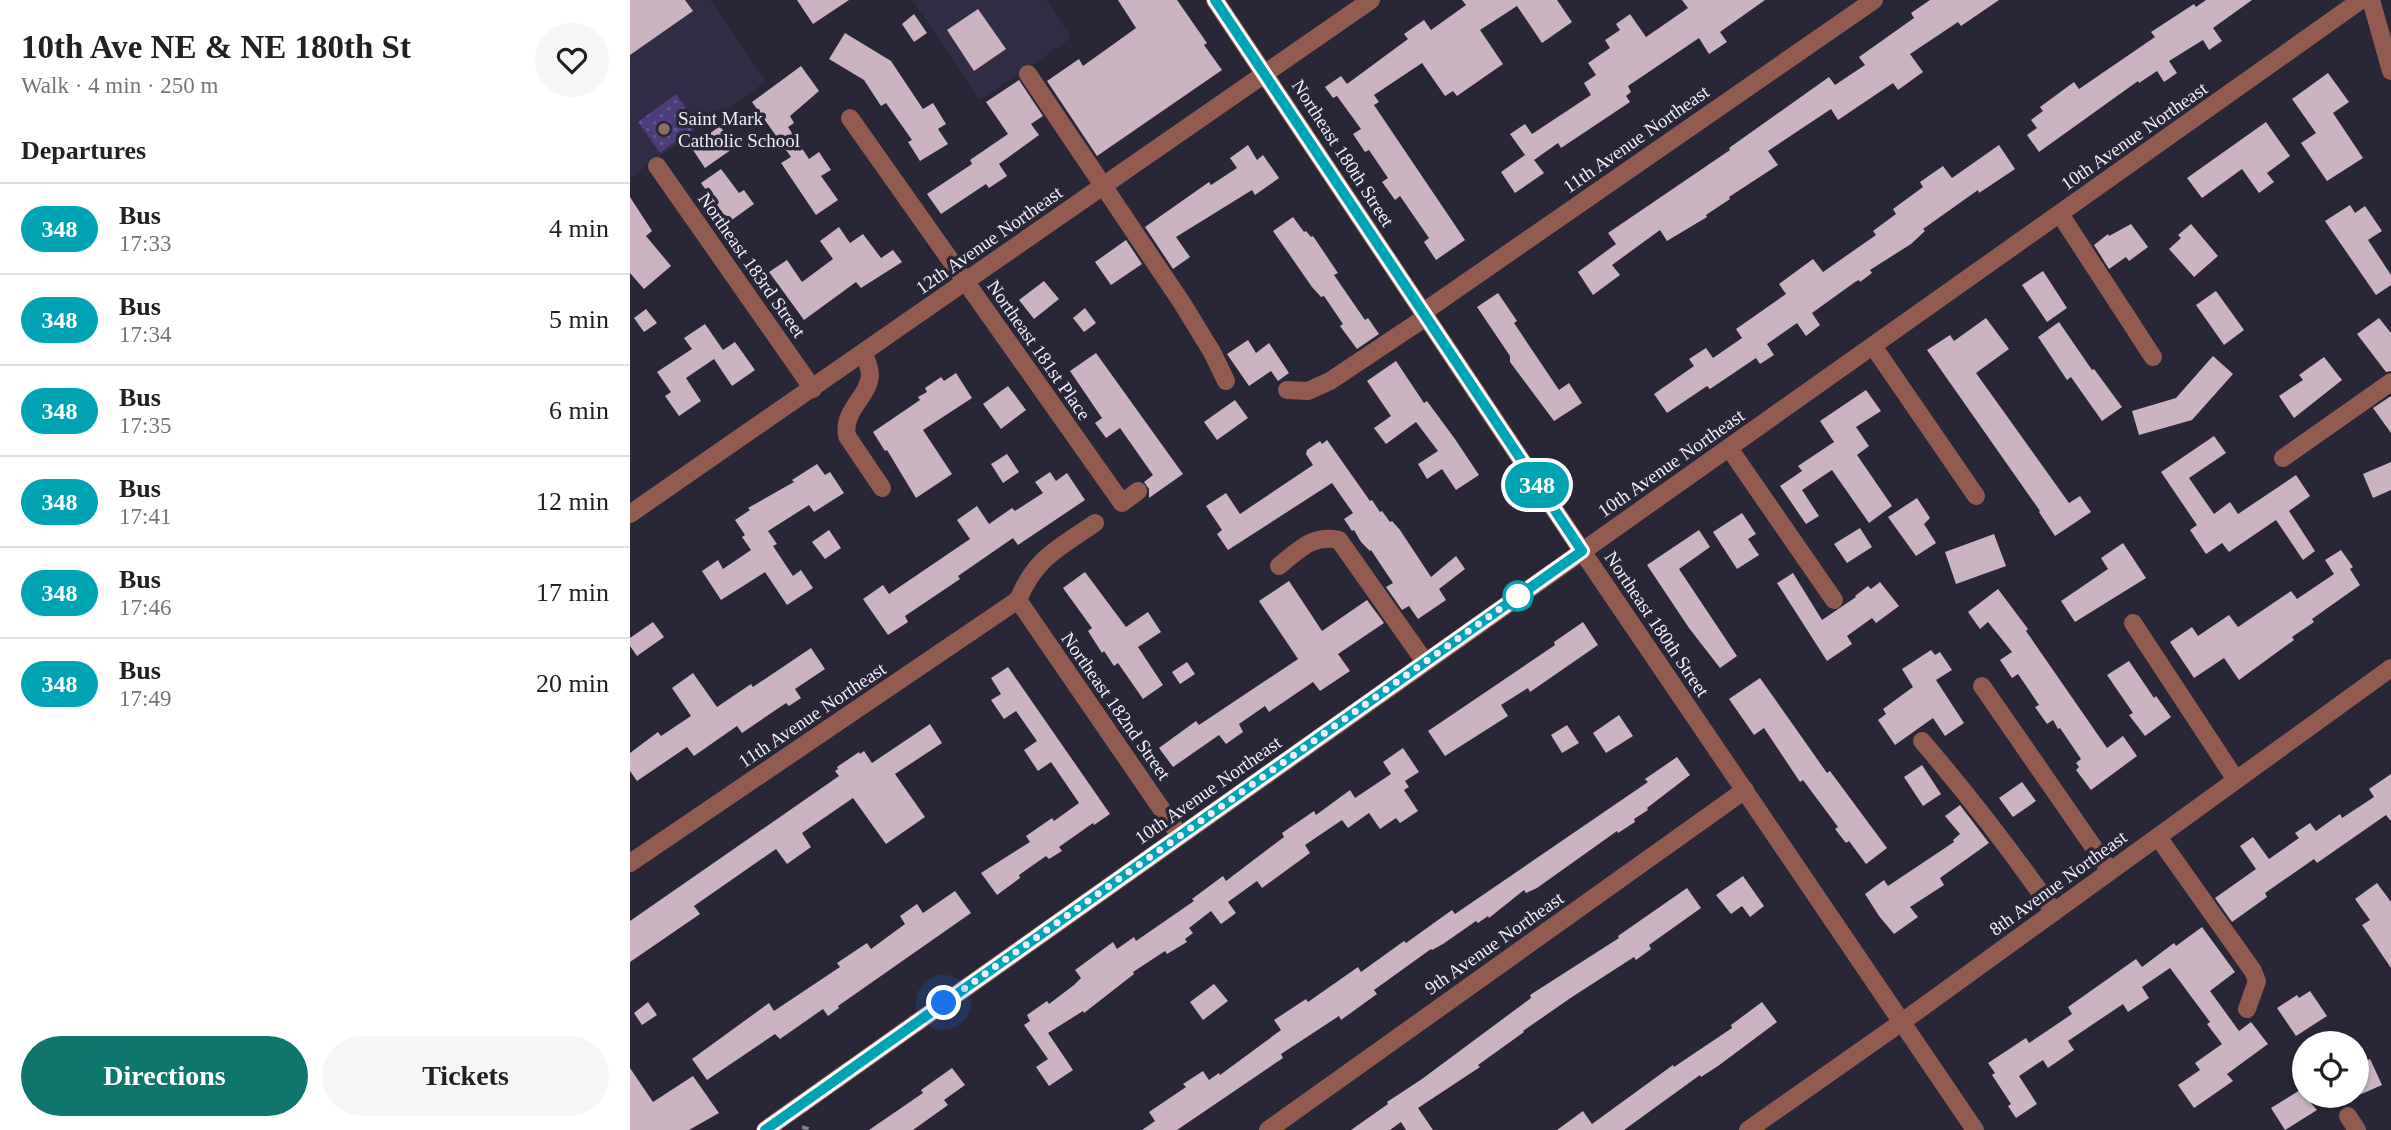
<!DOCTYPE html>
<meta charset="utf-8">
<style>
body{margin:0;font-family:"Times New Roman",serif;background:#f6f6f6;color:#202124;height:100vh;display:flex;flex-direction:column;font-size:26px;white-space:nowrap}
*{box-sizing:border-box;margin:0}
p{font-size:23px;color:#757577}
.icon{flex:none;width:38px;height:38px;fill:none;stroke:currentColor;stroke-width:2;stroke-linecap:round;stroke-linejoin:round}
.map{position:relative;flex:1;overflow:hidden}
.sheet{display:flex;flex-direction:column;background:#fff;width:630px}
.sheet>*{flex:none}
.badge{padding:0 14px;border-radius:23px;font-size:24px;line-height:46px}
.fabs{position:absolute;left:1662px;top:1031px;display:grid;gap:14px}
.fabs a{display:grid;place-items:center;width:77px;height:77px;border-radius:50%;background:#fff;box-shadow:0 2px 5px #0004;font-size:35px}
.you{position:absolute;width:35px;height:35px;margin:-18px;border:5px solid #fff;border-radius:50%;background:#1a73e8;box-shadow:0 0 0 10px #1a73e833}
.map>.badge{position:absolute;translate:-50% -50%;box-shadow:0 0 0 4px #fff}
h2{padding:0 21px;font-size:26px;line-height:63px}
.round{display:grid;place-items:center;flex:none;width:74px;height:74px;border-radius:37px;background:#f6f6f6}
.summary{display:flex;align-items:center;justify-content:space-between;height:119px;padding:0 21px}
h1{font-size:33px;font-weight:700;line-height:52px}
.primary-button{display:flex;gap:14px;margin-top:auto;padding:14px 21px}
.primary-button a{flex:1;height:80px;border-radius:42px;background:#0f766e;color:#fff;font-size:28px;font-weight:700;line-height:80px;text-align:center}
.primary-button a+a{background:#f6f6f6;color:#202124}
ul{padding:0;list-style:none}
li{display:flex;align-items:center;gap:21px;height:91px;padding:0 21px;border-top:2px solid #e0e0e0}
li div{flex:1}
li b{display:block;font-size:26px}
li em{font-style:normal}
li .badge{min-width:77px;font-weight:700;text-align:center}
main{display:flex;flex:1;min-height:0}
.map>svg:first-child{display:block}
</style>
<main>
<section class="sheet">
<div class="summary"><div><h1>10th Ave NE &amp; NE 180th St</h1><p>Walk · 4 min · 250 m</p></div><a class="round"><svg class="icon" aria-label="heart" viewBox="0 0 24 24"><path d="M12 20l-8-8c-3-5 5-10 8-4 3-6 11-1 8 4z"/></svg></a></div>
<h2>Departures</h2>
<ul>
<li><span class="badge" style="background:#00a3b4;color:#fff">348</span><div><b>Bus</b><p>17:33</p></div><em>4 min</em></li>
<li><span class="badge" style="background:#00a3b4;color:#fff">348</span><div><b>Bus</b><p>17:34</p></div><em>5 min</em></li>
<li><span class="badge" style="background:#00a3b4;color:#fff">348</span><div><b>Bus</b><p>17:35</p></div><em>6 min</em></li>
<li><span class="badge" style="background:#00a3b4;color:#fff">348</span><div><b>Bus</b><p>17:41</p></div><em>12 min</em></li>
<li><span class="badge" style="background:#00a3b4;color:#fff">348</span><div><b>Bus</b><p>17:46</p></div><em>17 min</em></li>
<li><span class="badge" style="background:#00a3b4;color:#fff">348</span><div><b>Bus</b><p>17:49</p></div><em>20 min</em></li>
</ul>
<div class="primary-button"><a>Directions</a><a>Tickets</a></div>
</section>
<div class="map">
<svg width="1761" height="1130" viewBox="0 0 1761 1130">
<defs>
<pattern id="grass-dots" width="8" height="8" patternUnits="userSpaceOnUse" patternTransform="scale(1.75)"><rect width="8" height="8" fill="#4c3c7c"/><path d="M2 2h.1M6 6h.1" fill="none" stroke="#66588f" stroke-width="1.8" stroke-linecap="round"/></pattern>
</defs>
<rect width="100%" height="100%" fill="#292638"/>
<g fill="#322d46">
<path d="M0 0H80L136 81 0 178Z"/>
<path d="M282 0H416L441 38 350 100Z"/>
</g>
<path fill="url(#grass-dots)" d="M46 94 68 125 30 153 8 122Z"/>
<g fill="#cbb3c2">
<path d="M0 0H55L63 11 0 55Z"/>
<path d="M167 0H219L183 24Z"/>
<path d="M488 0H547L577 43 574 45 592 70 467 156 417 81 449 59 453 66 506 28Z"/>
<path d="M832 0H927L942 22 912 43 887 6 850 30 873 64 827 96 823 91 815 96 792 63 744 95 749 102 744 105 835 240 806 260 794 242 799 238 770 196 765 200 752 182 758 178 739 150 735 152 723 134 731 129 707 96 703 98 695 87 711 76 717 84 778 39 774 34 794 20 801 30 836 5Z"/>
<path d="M1052 0H1135L1090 32 1097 42 1079 54 1069 38 998 86 1001 92 996 96 1000 102 931 148 928 143 904 160 914 173 885 193 871 172 895 155 880 134 895 124 902 134 961 95 954 83 966 75 958 63 980 48 975 40 990 30 986 24 1000 14 1016 37 1058 8Z"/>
<path d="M1300 0H1369L1331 26 1328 22 1280 54 1293 72 1268 90 1263 83 1208 120 1201 109 1138 151 1148 165 1099 197 1100 199 1076 215 1077 217 1037 241 1030 230 982 265 990 275 963 295 948 272 986 244 978 233 1100 150 1099 148 1199 77 1205 85 1235 65 1229 57 1284 18 1281 13Z"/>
<path d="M1576 0H1622L1583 28 1592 41 1579 50 1573 40 1539 61 1547 73 1534 82 1527 71 1509 83 1508 81 1409 152 1397 135 1407 128 1401 120 1413 111 1410 107 1444 82 1449 89 1525 37 1521 32 1564 4 1566 7Z"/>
<path d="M348 9 376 49 344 71 317 30Z"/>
<path d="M284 14 297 33 284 42 272 24Z"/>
<path d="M215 33 261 61 293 109 303 103 316 124 308 129 318 144 290 161 278 142 282 140 256 103 251 106 234 80 199 59Z"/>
<path d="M171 66 189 91 160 116 164 123 158 127 179 159 189 152 201 170 191 176 208 200 186 215 151 163 161 157 122 102Z"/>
<path d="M1698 73 1719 102 1703 113 1733 158 1697 181 1671 143 1686 133 1662 99Z"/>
<path d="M389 80 413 116 401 124 409 135 369 164 377 176 359 188 356 184 311 214 297 194 342 164 340 160 378 134 356 102Z"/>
<path d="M1636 122 1660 156 1637 173 1644 182 1629 193 1612 169 1572 198 1557 178Z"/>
<path d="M90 126 105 147 75 168 61 147Z"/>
<path d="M618 145 627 160 633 155 649 178 625 195 622 190 546 237 560 257 543 269 515 227 579 182 581 185 607 168 600 158Z"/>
<path d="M1369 145 1385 169 1349 193 1348 190 1293 229 1295 231 1281 244 1240 270 1242 273 1230 282 1229 280 1225 282 1182 313 1190 325 1176 336 1167 323 1137 344 1144 355 1130 364 1126 358 1080 389 1077 386 1037 413 1024 394 1064 366 1059 359 1076 348 1083 358 1112 338 1106 329 1156 294 1149 284 1183 259 1193 272 1246 235 1243 231 1266 214 1263 209 1293 187 1290 182 1313 166 1322 178Z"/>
<path d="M91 169 109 193 114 190 124 204 99 222 71 183Z"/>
<path d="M0 197 22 231 16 236 41 266 14 289 0 273Z"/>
<path d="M1720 205 1725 213 1735 206 1752 231 1738 240 1761 275V285L1746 295 1695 221Z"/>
<path d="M663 217 674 232 676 231 681 237 683 236 708 273 704 275 735 320 738 318 749 334 727 349 710 326 713 324 694 296 691 297 682 287 643 231Z"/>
<path d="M1501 224 1518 247 1499 261 1496 257 1479 269 1464 245 1478 234 1479 236Z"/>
<path d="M1561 224 1588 256 1564 277 1539 249 1551 238 1548 235Z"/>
<path d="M209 227 220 243 233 234 251 258 263 250 272 262 231 288 226 282 174 320 139 272 157 260 172 282 203 259 190 241Z"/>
<path d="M496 240 512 264 481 285 465 262Z"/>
<path d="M1413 271 1437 308 1417 322 1392 285Z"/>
<path d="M414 281 429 299 404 319 389 300Z"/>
<path d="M1586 291 1614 330 1594 345 1566 305Z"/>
<path d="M868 293 887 321 884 323 929 390 939 383 952 403 924 421 880 362V356L847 307Z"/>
<path d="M455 308 466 323 454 332 443 318Z"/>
<path d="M16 309 27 323 14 332 4 318Z"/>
<path d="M1356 318 1379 349 1346 373 1439 503 1450 496 1461 512 1425 536 1409 512 1410 511 1297 350 1320 335 1324 341Z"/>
<path d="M1749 318 1761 333V371L1756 372 1727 334Z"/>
<path d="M1429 322 1462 370 1464 369 1492 407 1472 421 1441 377 1437 380 1408 337Z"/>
<path d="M75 324 93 350 105 342 125 370 102 386 84 359 56 378 71 401 49 416 35 396 41 392 27 372 62 349 54 338Z"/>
<path d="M618 340 626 353 639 343 659 373 648 381 641 371 619 386 597 354Z"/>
<path d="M466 353 553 474 519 498V489L514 482 523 475 490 428 476 438 465 423 472 418 440 371Z"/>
<path d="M1583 356 1603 374 1562 420 1509 435 1502 411 1546 398Z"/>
<path d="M1694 357 1712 380 1664 418 1649 396 1673 380 1669 375Z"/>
<path d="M766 361 794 403 797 401 825 439 849 475 826 490 812 469 797 479 788 464 808 451 786 422 756 444 744 428 761 416 737 381Z"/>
<path d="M326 373 342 398 293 430 322 474 286 498 257 450 255 451 243 432 290 400 288 397 297 392 295 388 311 377 314 381Z"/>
<path d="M378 386 396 410 371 429 353 404Z"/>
<path d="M1236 390 1251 411 1226 427 1239 446 1227 455 1262 506 1239 523 1202 470 1172 490 1189 516 1176 524 1150 486 1172 471 1168 466 1204 442 1190 421Z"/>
<path d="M1761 396V433L1743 408Z"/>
<path d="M605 400 618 418 587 440 574 422Z"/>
<path d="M1584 436 1596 453 1559 478 1584 514 1600 502 1608 514 1666 475 1680 496 1659 511 1685 551 1673 560 1646 520 1599 552 1592 543 1576 554 1560 530 1567 525 1531 472Z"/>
<path d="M697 440 740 501 742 500 750 512 752 511 760 522 762 521 770 530 801 577 826 556 835 569 809 589 816 600 788 619 779 606 772 610 756 587 763 583 741 550 740 551 731 542 724 530 722 531 714 519 723 513 702 483 598 550 587 534 592 530 576 506 596 493 610 514 683 465 676 454 677 450 690 441 692 444Z"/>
<path d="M377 454 389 472 373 483 361 464Z"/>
<path d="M1761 462V490L1743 498 1733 474Z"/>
<path d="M187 464 195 475 200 472 214 493 184 512 179 505 138 531 147 544 143 546 163 576 171 570 183 588 157 605 135 572 91 600 72 571 88 560 93 569 121 550 112 537 115 535 105 520 120 510 118 508 164 482 162 480Z"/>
<path d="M420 472 426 481 437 473 455 500 388 545 383 538 328 576 330 579 275 616 278 622 258 635 233 599 253 585 259 594 340 539 327 520 347 506 359 524 382 508 385 511 413 493 405 482Z"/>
<path d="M1287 498 1300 518 1294 524 1306 543 1286 556 1258 517Z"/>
<path d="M1112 513 1126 534 1118 539 1129 555 1107 569 1083 532Z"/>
<path d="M1230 528 1242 547 1217 563 1204 544Z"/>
<path d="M199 530 211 548 195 559 182 542Z"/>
<path d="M1069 530 1080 547 1049 569 1107 656 1090 668 1059 628 1017 565Z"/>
<path d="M1364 534 1376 566 1326 584 1315 552Z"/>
<path d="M1493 543 1516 578 1445 622 1431 601 1478 569 1471 558Z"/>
<path d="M1711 550 1723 567 1720 569 1730 585 1682 619 1684 622 1662 637 1664 640 1609 680 1594 658 1564 678 1540 642 1562 627 1568 636 1599 615 1608 627 1661 591 1667 599 1704 574 1695 560Z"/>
<path d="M455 572 496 627 518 612 531 632 508 647 533 685 513 699 488 663 484 666 474 651 472 653 458 631 462 628 433 588Z"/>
<path d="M1163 573 1192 620 1226 597 1225 596 1238 586 1241 589 1250 582 1269 606 1246 623 1242 618 1217 636 1222 644 1197 661 1147 583Z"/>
<path d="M659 581 692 631 737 600 754 623 708 654 720 671 690 691 683 682 639 712 635 706 609 724 613 732 596 744 589 735 543 767 529 748 566 721 569 725 668 659 629 601Z"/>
<path d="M1368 589 1398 629 1396 631 1477 748 1493 736 1507 756 1461 790 1446 770 1449 767 1446 763 1451 759 1430 728 1428 729 1423 720 1417 724 1405 707 1409 705 1388 674 1382 678 1370 660 1382 652 1358 622 1350 629 1338 612Z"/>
<path d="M23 622 34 637 7 656 0 646V638Z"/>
<path d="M953 622 968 645 900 692 898 688 871 705 878 716 815 756 798 731 925 645 924 642Z"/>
<path d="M181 648 195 669 165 689 171 698 159 706 156 703 112 733 107 726 64 756 57 747 7 781 0 771V753L28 732 31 736 61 716 42 688 63 673 87 707 121 684 123 687Z"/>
<path d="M1301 650 1305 655 1310 652 1322 670 1306 680 1334 723 1315 736 1303 718 1265 745 1248 720 1256 714 1253 709 1283 687 1272 669Z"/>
<path d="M1499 661 1524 698 1526 696 1541 717 1515 736 1499 715 1503 713 1477 675Z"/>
<path d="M557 662 565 674 550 684 542 672Z"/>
<path d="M378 667 480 814 464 825 463 823 429 847 432 851 419 859 416 856 389 875 390 878 367 895 351 873 400 842 396 836 422 818 424 821 449 803 421 762 408 771 394 750 407 741 386 711 374 719 361 700 371 694 361 678Z"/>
<path d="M1130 678 1197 773 1200 771 1257 848 1236 864 1219 841 1216 843 1205 829 1208 827 1173 780 1170 782 1134 728 1124 735 1099 699Z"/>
<path d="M989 715 1003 736 976 753 963 733Z"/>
<path d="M300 724 312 743 265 774 295 817 256 844 223 798 172 833 181 847 157 864 146 849 64 906 70 914 0 962V921L209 776 205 771 208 769 207 767 229 752 230 754 234 751 242 763Z"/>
<path d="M937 725 949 743 932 753 921 735Z"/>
<path d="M773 748 789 772 775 781 779 787 774 790 788 811 770 823 766 818 750 829 739 813 718 828 712 820 675 845 680 853 632 888 627 881 598 902 606 913 591 924 581 911 559 928 563 933 555 939 557 942 537 954 535 951 503 972 504 974 454 1013 453 1011 418 1033 443 1070 419 1086 406 1067 418 1059 394 1025 400 1021 397 1015 417 1001 419 1004 444 985 451 978 445 970 483 942 487 949 504 937 506 941 564 901 562 899 593 876 596 881 654 837 652 833 684 811 686 815 720 790 725 798 761 774 753 762Z"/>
<path d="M1047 757 1060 775 1017 808 1018 810 1004 819 1005 822 988 833 987 831 907 888 896 893 894 890 859 918 858 916 848 923 846 921 813 944 802 950 801 949 744 990 747 994 711 1020 709 1016 651 1054 653 1058 547 1130H512L525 1121 519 1112 556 1087 553 1084 573 1071 579 1080 589 1073 590 1075 651 1030 644 1020 676 999 678 1002 728 967 731 972 774 941 776 943 822 910 825 914 1018 782 1015 779Z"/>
<path d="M1292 765 1311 794 1293 806 1274 777Z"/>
<path d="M1761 774V821L1756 815 1687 863 1684 859 1635 893 1637 897 1602 922 1585 898 1626 869 1610 846 1623 837 1639 859 1669 838 1665 833 1680 823 1686 831 1710 814 1712 818 1744 797 1739 789Z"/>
<path d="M1392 782 1406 801 1383 817 1369 798Z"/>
<path d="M1330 805 1359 843 1310 878 1314 885 1280 907 1288 917 1264 934 1249 916 1235 894 1254 880 1258 886 1324 842 1323 840 1330 834 1315 816Z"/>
<path d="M1113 876 1134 906 1120 917 1112 906 1101 914 1086 895Z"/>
<path d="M1747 883 1761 902V968L1732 925 1740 920 1725 899Z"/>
<path d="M1057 888 1071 908 1019 945 1021 949 1006 960 1004 957 942 997 893 1031 894 1032 848 1065 850 1067 788 1108 803 1130H776L771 1122 760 1130H721L758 1104 757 1102 792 1079 901 998 900 995 989 938 988 936Z"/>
<path d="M325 891 341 913 208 1006 209 1008 198 1016 193 1009 150 1039 145 1034 77 1080 62 1059 139 1003 144 1011 210 967 207 963 237 943 241 949 275 924 270 916 287 904 293 913Z"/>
<path d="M1572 927 1605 972 1580 991 1609 1031 1621 1022 1638 1044 1597 1074 1603 1081 1564 1108 1548 1085 1570 1070 1565 1063 1592 1044 1577 1024 1580 1022 1540 968 1512 987 1519 998 1498 1012 1493 1004 1438 1041 1444 1050 1418 1068 1413 1060 1389 1076 1407 1104 1386 1118 1378 1106 1381 1104 1362 1075 1365 1073 1358 1063 1396 1038 1399 1043 1442 1014 1438 1007 1506 959 1512 967 1544 943 1546 946Z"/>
<path d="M584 984 598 1001 573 1020 560 1002Z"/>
<path d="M1680 991 1697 1016 1666 1036 1647 1008 1667 995 1669 998Z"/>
<path d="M18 1002 27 1015 12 1025 4 1013Z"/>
<path d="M1132 1002 1147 1022 1088 1066 1071 1077 1070 1075 994 1130H927L953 1111 962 1124 1043 1065 1044 1067 1102 1028 1101 1025Z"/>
<path d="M1740 1059 1752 1085 1727 1096V1065Z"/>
<path d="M0 1068 23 1102 63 1076 89 1113 59 1130H0Z"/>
<path d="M322 1068 335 1085 314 1100 318 1105 283 1130H239L293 1093 291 1090Z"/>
<path d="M1675 1087V1096L1687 1110 1655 1130 1641 1108Z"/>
</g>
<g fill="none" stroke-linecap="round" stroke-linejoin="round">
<path stroke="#848191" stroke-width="3.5" stroke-dasharray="7 3.5" stroke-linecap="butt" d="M172 1127 182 1130"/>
<g stroke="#925b4f" stroke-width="18">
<path d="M585 0 952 551 1345 1130"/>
<path d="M1741 0 1761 71"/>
<path d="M398 74 552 303 582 352 596 381"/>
<path d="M220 118 492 503 508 491"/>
<path d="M27 166 183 389"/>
<path d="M1430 214 1523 357"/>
<path d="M792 313 1244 0"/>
<path d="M1243 346 1346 496"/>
<path d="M234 353C236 360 240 368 240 375 239 397 212 410 217 436L252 488"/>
<path d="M657 390 678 391 700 381 796 317"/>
<path d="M1099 448 1204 600"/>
<path d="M1653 458 1761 382"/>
<path d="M0 514 741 0"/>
<path d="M649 566C669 550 682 534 709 540L795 662"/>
<path d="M388 600 550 836"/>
<path d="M388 600C406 557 428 549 465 523"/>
<path d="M1503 623 1606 780"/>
<path d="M1352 686 1480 871"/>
<path d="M1292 741C1339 796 1383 853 1424 912"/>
<path d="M1528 837 1623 971 1627 981 1617 1009"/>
<path d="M0 863 388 600"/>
<path d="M1718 1116 1727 1130"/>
<path d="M135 1130 1731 0"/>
<path d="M638 1130 1115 790"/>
<path d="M1118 1130 1272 1022 1761 668"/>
</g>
</g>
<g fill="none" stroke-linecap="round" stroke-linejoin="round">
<g stroke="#fff" stroke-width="16">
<path id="line" d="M135 1130 952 551 585 0"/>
</g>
<use href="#line" stroke="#00a3b4" stroke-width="10"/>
<path stroke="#eeedf9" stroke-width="7" stroke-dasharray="0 12.6" d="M314 1003 888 596"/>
</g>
<circle fill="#8d6e63" stroke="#292638" stroke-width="2.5" cx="34" cy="129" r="7"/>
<circle fill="#fff" stroke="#00a3b4" stroke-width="3.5" cx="888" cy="596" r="14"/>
<g text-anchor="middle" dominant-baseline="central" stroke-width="7" stroke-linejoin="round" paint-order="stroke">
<g font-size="19" fill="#eeedf9" stroke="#292638" text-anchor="start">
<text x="48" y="118">Saint Mark<tspan x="48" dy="22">Catholic School</tspan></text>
</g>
<g font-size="19" fill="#eeedf9" stroke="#292638">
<text transform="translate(1504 136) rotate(-35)">10th Avenue Northeast</text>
<text transform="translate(1006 139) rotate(-35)">11th Avenue Northeast</text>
<text transform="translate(713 153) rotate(57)">Northeast 180th Street</text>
<text transform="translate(359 240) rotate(-35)">12th Avenue Northeast</text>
<text transform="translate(122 265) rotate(55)">Northeast 183rd Street</text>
<text transform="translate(409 350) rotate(55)">Northeast 181st Place</text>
<text transform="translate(1041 463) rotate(-35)">10th Avenue Northeast</text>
<text transform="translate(1027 624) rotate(56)">Northeast 180th Street</text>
<text transform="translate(486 706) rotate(55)">Northeast 182nd Street</text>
<text transform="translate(182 715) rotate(-34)">11th Avenue Northeast</text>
<text transform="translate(578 790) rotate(-35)">10th Avenue Northeast</text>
<text transform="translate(1428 883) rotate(-36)">8th Avenue Northeast</text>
<text transform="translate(864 943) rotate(-35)">9th Avenue Northeast</text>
</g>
</g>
</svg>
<div class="fabs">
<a><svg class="icon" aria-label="locate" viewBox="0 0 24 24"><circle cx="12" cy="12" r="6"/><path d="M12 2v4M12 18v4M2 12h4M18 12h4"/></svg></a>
</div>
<div class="you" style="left:314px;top:1003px"></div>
<b class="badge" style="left:907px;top:485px;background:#00a3b4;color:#fff">348</b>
</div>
</main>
